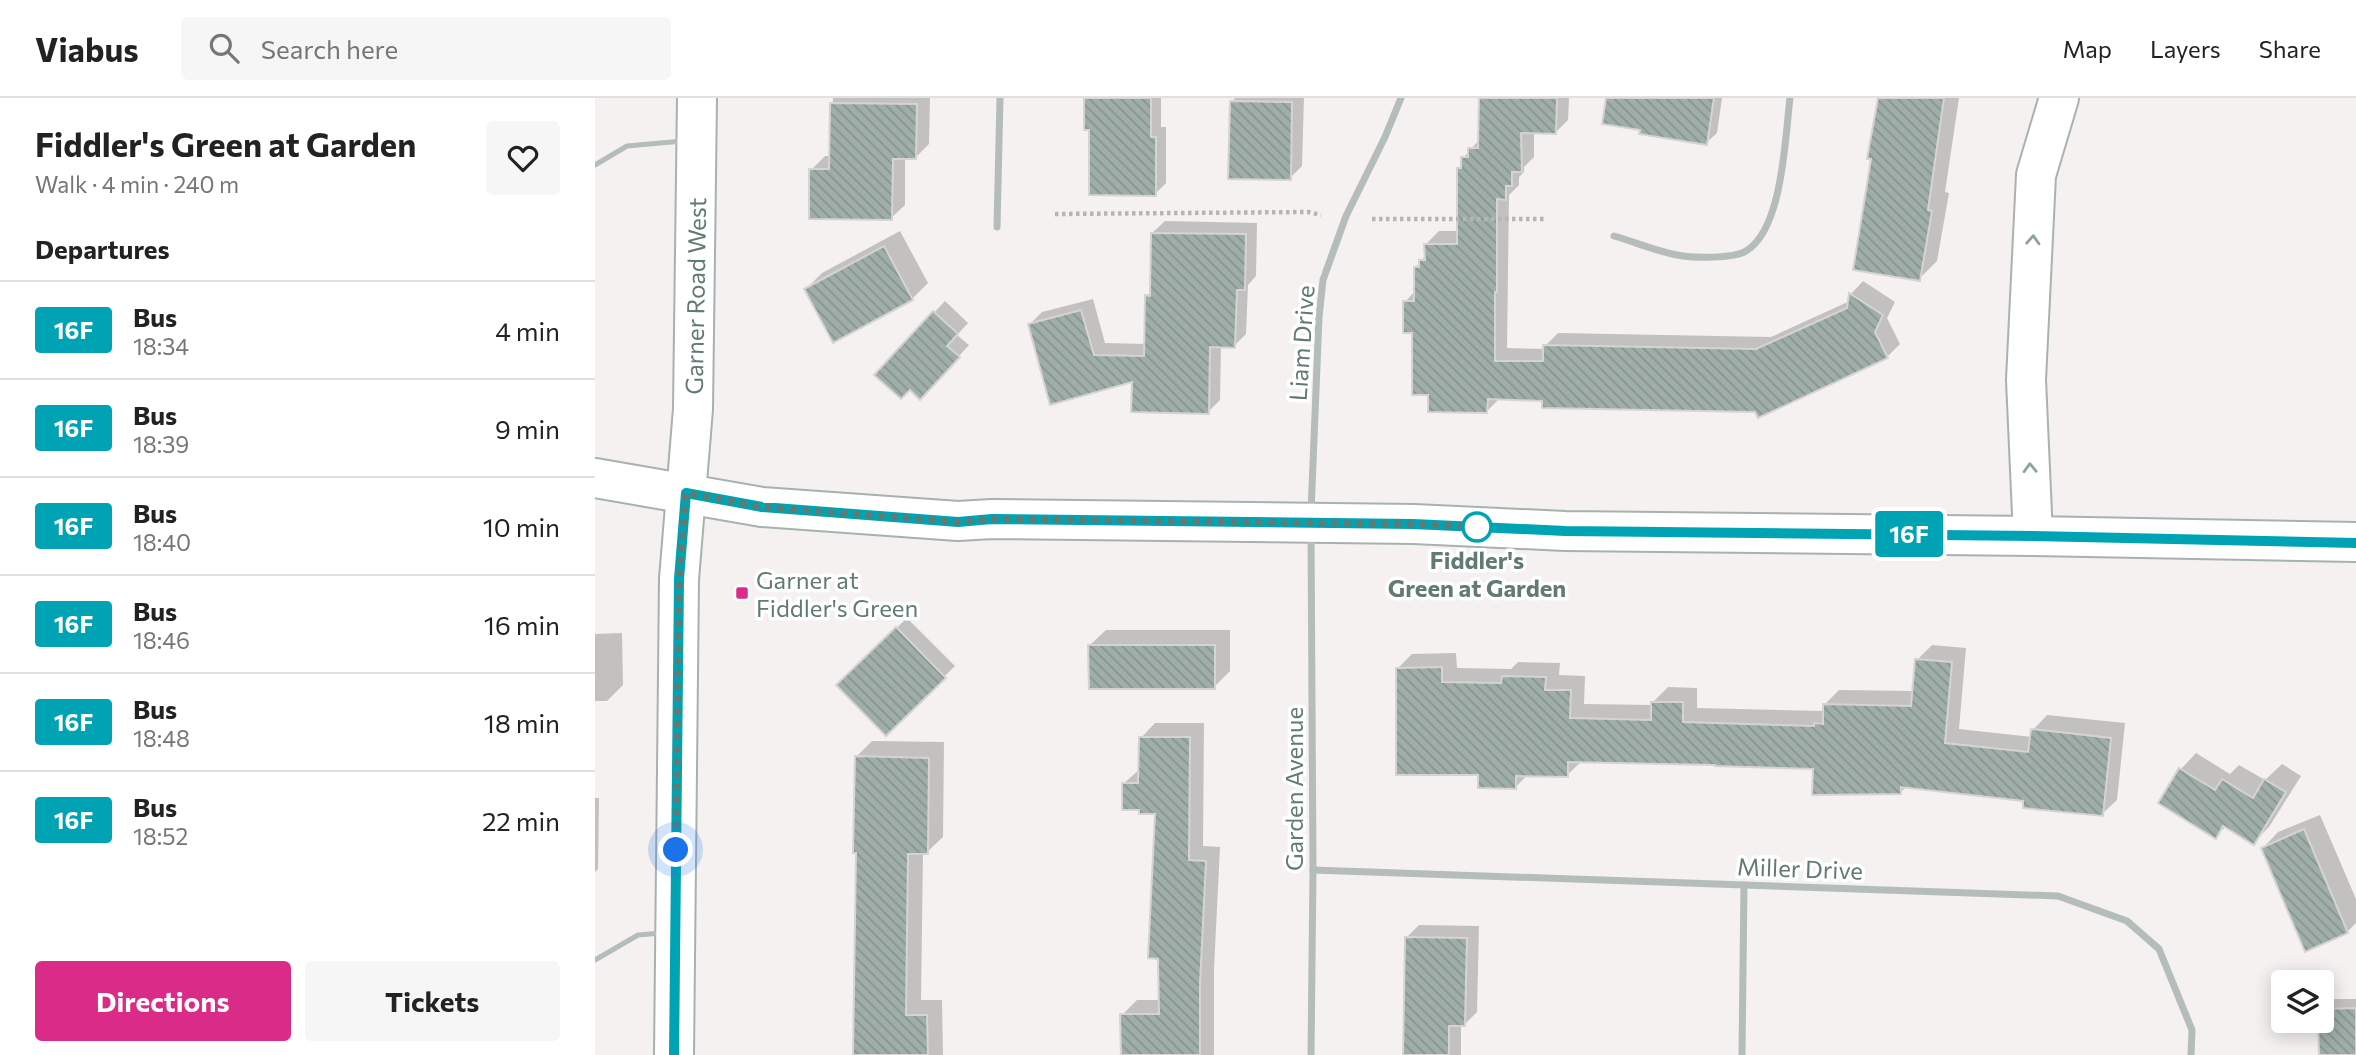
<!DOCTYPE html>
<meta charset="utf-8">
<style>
body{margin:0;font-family:Commissioner,sans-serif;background:#f6f6f6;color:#222;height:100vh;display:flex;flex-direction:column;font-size:26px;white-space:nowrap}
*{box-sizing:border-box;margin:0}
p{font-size:23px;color:#767676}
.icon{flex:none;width:38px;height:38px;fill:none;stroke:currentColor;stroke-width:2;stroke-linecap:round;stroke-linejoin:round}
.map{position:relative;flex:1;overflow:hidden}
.panel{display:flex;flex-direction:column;background:#fff;width:595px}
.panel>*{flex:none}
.badge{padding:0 14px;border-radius:5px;font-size:24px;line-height:46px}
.fabs{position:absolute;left:1676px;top:872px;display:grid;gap:14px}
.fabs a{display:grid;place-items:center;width:63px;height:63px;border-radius:7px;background:#fff;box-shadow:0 4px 18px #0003;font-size:35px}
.you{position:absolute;width:35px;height:35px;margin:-18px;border:5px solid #fff;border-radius:50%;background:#1a73e8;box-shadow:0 0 0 10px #1a73e833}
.map>.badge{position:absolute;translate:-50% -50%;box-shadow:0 0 0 4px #fff}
h2{padding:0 35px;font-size:26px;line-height:63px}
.round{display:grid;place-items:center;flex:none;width:74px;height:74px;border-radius:7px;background:#f6f6f6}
.headline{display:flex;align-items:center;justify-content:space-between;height:119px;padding:0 35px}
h1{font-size:33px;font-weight:700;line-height:52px}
.primary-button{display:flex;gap:14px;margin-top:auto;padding:14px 35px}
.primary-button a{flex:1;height:80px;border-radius:7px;background:#d92b87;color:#fff;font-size:28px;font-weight:700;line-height:80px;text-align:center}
.primary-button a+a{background:#f6f6f6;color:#222}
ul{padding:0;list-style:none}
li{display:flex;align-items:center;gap:21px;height:98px;padding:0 35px;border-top:2px solid #e0e0e0}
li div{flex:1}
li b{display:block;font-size:26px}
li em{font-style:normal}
li .badge{min-width:77px;font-weight:700;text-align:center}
header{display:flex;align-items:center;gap:42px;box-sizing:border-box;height:98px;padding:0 35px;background:#fff;border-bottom:2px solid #e0e0e0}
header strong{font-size:33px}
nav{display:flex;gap:38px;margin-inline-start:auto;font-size:24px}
.search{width:490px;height:63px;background:#f6f6f6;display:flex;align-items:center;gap:18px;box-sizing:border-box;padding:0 24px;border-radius:7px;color:#767676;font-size:26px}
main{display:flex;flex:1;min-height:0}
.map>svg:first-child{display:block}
</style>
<header>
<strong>Viabus</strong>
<div class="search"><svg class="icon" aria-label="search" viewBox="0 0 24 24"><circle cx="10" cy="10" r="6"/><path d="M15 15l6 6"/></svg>Search here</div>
<nav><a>Map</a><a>Layers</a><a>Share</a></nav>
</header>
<main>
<section class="panel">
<div class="headline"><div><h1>Fiddler's Green at Garden</h1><p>Walk · 4 min · 240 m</p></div><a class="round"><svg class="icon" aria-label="heart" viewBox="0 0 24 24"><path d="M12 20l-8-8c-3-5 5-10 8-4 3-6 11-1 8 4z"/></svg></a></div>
<h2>Departures</h2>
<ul>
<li><span class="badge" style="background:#00a3b4;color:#fff">16F</span><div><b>Bus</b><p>18:34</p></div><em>4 min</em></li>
<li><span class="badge" style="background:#00a3b4;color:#fff">16F</span><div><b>Bus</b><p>18:39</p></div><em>9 min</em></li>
<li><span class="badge" style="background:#00a3b4;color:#fff">16F</span><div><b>Bus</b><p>18:40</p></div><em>10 min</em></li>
<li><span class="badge" style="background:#00a3b4;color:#fff">16F</span><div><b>Bus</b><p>18:46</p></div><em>16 min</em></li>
<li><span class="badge" style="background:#00a3b4;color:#fff">16F</span><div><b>Bus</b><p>18:48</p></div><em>18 min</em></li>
<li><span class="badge" style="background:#00a3b4;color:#fff">16F</span><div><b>Bus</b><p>18:52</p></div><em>22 min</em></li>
</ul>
<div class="primary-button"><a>Directions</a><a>Tickets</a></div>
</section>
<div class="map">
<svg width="1761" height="957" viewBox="0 0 1761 957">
<defs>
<pattern id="building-back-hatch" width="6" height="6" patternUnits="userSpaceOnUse" patternTransform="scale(1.75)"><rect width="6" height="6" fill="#a0aea9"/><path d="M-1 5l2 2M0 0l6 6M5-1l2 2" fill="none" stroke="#86938e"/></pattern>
</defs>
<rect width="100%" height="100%" fill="#f4f1f0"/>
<g fill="#0003">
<path d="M238 0H335L334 46 321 59H310V107L296 120 216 72 230 58H236Z"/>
<path d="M491 0H566V29H571V85L560 96 496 30Z"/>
<path d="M640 0H709L707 68 695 80 637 4Z"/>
<path d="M886 0H974L973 22 960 35 939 34V59L929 69V74L924 79V87L914 97 912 250 950 251V248L963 235 1176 239 1255 203 1256 196 1268 183 1300 204 1292 220 1305 246 1292 259 1161 312 905 300 892 313 835 296 810 204 820 193V170L831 157V146L844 133H863V71L867 67 868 60 885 41Z"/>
<path d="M1012 0H1127L1122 35 1111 45 1047 31Z"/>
<path d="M1285 0H1364L1350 94 1354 95 1342 163 1324 181 1274 86Z"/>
<path d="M570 123 662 125 661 178 653 187 651 236 639 248H626L625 302 613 314 538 282 435 226 447 214 498 201 510 245 551 246 552 198 556 193 557 135Z"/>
<path d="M305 133 333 185 317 201 211 191 227 175Z"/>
<path d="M350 203 373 225 362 237 374 247 336 289 315 290 282 276Z"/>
<path d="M312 520 360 568 291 636 243 587Z"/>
<path d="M511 532H635V573L619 589 495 547Z"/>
<path d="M27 535 28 587 12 603H0V536Z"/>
<path d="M1337 547 1371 550 1364 631 1437 639 1438 632 1452 617 1530 625 1522 702 1507 716 1430 701 1312 688 1306 694 1220 669 987 663 972 677 933 676 920 690 885 675 802 571 817 556 861 555 862 570 916 571 923 564 965 565 964 577 990 578 989 606 1058 607V604L1073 589 1102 590V610L1229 613V607L1244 592 1319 593 1322 562Z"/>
<path d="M560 625H609L608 748 625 749 619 871V957H528L527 917 542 902H565L561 714 528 686 545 671 546 640Z"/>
<path d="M277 643 349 644 348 739 332 754H328L326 902H347L348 957H260L263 753 261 659Z"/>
<path d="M1601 655 1635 676 1644 667 1670 682 1687 666 1706 678 1674 729 1658 745 1631 728 1621 739 1565 705 1586 671Z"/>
<path d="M0 700H4L3 771 0 774Z"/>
<path d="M1725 717 1761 801V825L1752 834 1668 750 1683 734Z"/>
<path d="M824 827 884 828 882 914 870 926H866V957H810L811 840Z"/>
<path d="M1735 901H1761V957H1726L1727 909Z"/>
</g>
<g fill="url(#building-back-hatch)" stroke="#d5d4d3" stroke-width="2">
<path d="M489 0H556V39H561V98L494 97V32H489Z"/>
<path d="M884 0H962L961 36 926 35 927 74H917V88H911V102L902 101V194H900V263H948V247L1161 251 1252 210 1254 195 1288 217 1280 234 1293 260 1163 320 1160 314 947 310V303L893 301 892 315 833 314V297H817V235H808V203H819V169H824V162H830L829 146H862V70H866V59H873V50H883Z"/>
<path d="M1011 0H1119L1112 47 1044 36 1045 32 1007 26Z"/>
<path d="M1283 0H1349L1333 112 1337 113 1325 183 1258 172 1272 86 1276 61H1272Z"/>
<path d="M635 3 697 4 696 82 633 81Z"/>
<path d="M235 5 322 6 321 61H298L297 122 214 121V71H234Z"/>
<path d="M556 135 651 136 650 192H642L640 250 615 249 614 316 536 314 537 284 455 307 433 226 486 212 499 257 549 258 550 197 555 198Z"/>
<path d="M289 148 318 202 238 245 209 191Z"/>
<path d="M338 213 363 236 352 248 365 259 325 302 315 292 306 301 279 277Z"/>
<path d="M301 529 351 580 291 638 241 587Z"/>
<path d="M493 547H620V591H494Z"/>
<path d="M1320 561 1357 564 1350 645 1433 654 1436 631 1516 640 1508 718 1428 710V703L1306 689V696L1217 697 1218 671 1120 668V667L973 664V679L921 678V691L883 690V677H801V570L847 569V584L906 585 907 578 951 579 950 592H976L975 620 1056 622V604H1088V624L1219 628V625L1228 626V606L1316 608Z"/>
<path d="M544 639H595L594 762 611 763 605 886V957H526L525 916H564L563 861 553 860 560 716H544V712H527V685H543Z"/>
<path d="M260 658 334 660 333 756H313L311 917H332L333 957H258L261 755H258Z"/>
<path d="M1584 670 1620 692 1627 681 1658 700 1669 681 1691 694 1659 747 1628 728 1621 741 1563 705Z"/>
<path d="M1709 731 1753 835 1710 854 1666 750Z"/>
<path d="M810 839 872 840 870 928H854V957H808Z"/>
<path d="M1761 910V957H1724L1723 922H1727V911Z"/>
</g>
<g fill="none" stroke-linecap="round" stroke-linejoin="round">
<g stroke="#a7b2ae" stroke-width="42">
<g id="secondary">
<path d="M0 380 167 409 363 423 397 421 819 426 970 433 1438 438 1761 444"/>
<path d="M79 957 84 481 98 311 102 0"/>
</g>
</g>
<g stroke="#aab2b0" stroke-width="42">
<path id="motorway" d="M1438 438 1431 282 1441 77 1464 0"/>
</g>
<g stroke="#b1b7b5" stroke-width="4.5" stroke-dasharray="3.5 3.5" stroke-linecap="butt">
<path d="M460 116 713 114 726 117"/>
<path d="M777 121H950"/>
</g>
<g stroke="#b4bdba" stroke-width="5">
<path d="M0 67 32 48 88 43"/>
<path d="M0 862 43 837 67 835"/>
</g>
<g stroke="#b4bdba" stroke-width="7">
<path d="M402 129 405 0"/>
<path d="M1019 138C1040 144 1061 153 1082 157 1097 160 1138 161 1151 153 1188 131 1190 39 1195 0"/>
<path d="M716 414 724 219 728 182 751 118 790 39 806 0"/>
<path d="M716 436 718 772 716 957"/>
<path d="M718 772 1463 798 1532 823 1564 851 1597 932 1596 957"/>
<path d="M1147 957 1149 787"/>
</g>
<use href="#secondary" stroke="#fff" stroke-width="38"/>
<use href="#motorway" stroke="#fff" stroke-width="38"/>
</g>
<defs><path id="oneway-chevron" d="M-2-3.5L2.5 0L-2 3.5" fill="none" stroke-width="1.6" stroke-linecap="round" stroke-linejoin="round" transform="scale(1.75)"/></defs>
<g stroke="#90a29c">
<use href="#oneway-chevron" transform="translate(1438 142) rotate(-87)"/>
<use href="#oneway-chevron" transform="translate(1435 370) rotate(-92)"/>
</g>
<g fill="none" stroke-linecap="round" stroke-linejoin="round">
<g stroke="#fff" stroke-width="16">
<path id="line" d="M79 957 84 481 91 395 167 409 363 424 397 421 818 426 970 433 1438 438 1761 445"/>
</g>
<use href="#line" stroke="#00a3b4" stroke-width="10"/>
<path stroke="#617a72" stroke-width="7" stroke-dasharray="0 12.6" d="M81 752 84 481 91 395 167 409 363 424 397 421 477 422 818 426 894 429H882"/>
</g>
<circle fill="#fff" stroke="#00a3b4" stroke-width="3.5" cx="882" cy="429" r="14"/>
<rect fill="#d92b87" stroke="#fff" stroke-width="2.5" x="140" y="488" width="14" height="14" rx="3.5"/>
<g text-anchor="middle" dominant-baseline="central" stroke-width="7" stroke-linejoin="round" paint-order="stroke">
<g font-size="24" fill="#617a72" stroke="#fff">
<text transform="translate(100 198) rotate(-89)">Garner Road West</text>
<text transform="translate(706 245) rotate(-86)">Liam Drive</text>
<text transform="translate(698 691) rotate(-90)">Garden Avenue</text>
<text transform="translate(1205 770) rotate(2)">Miller Drive</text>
</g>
<g font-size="24" font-weight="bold" fill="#617a72" stroke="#fff">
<text x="882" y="461">Fiddler's<tspan x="882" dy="28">Green at Garden</tspan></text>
</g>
<g font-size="24" fill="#617a72" stroke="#fff" text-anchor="start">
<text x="161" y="481">Garner at<tspan x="161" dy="28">Fiddler's Green</tspan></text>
</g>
</g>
</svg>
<div class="fabs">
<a><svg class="icon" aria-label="layers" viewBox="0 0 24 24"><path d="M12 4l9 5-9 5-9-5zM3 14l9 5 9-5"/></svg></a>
</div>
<div class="you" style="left:81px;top:752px"></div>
<b class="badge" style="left:1314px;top:436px;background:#00a3b4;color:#fff">16F</b>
</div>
</main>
